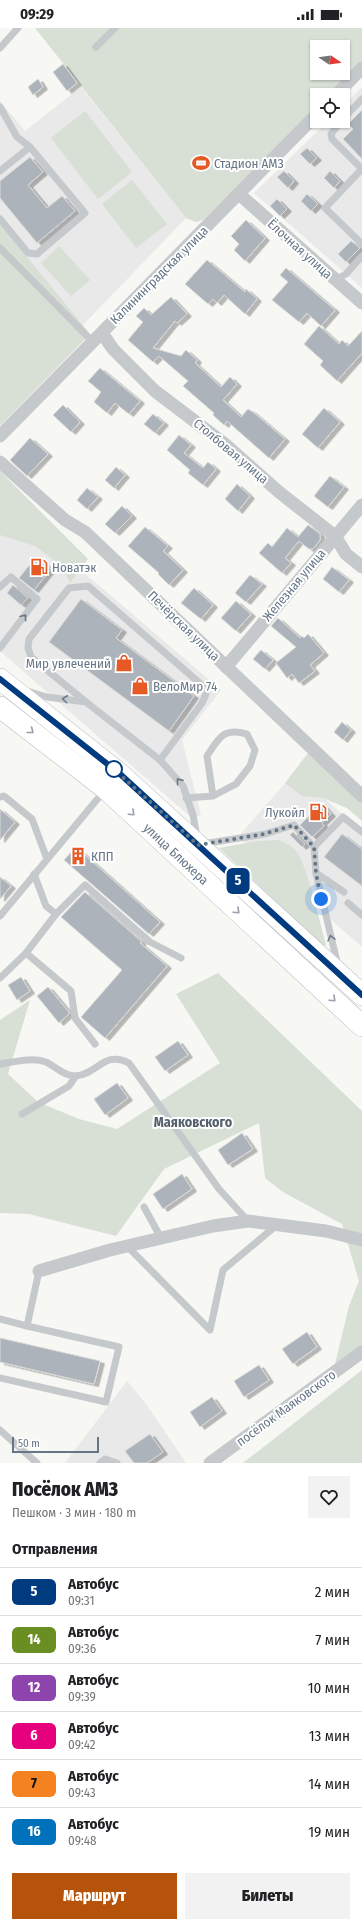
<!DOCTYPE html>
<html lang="ru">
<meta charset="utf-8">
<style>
body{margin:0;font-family:"Fira Sans Condensed",sans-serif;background:#f2f2f2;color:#202124;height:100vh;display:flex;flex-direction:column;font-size:15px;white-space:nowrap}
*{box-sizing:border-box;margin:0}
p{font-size:13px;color:#757577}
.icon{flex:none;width:22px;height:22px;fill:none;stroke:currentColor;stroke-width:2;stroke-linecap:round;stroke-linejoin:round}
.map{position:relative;height:1435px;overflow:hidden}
.sheet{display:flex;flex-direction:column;background:#fff;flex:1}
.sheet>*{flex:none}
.badge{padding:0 8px;border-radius:6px;font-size:14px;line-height:26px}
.needle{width:26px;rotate:103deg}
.fabs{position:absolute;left:310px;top:12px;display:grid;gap:8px}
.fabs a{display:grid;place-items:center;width:40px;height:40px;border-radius:0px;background:#fff;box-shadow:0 1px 3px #0004;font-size:20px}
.scale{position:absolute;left:12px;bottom:10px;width:87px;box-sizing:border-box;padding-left:4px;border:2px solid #667686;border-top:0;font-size:11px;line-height:14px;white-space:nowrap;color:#667686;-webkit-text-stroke:3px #fff;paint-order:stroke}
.you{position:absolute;width:20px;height:20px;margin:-10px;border:3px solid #fff;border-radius:50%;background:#1a73e8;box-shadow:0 0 0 6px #1a73e833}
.map>.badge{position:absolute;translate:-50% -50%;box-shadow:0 0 0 2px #fff}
h2{padding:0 12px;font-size:15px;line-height:36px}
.round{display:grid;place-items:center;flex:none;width:42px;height:42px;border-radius:0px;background:#f2f2f2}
.summary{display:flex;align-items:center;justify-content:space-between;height:68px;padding:0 12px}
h1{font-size:19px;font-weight:800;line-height:30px}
.action{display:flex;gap:8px;margin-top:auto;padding:8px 12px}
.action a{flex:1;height:46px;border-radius:0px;background:#b45309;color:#fff;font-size:16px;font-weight:800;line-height:46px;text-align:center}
.action a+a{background:#f2f2f2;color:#202124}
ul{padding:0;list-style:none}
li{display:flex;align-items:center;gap:12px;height:48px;padding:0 12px;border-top:1px solid #e0e0e0}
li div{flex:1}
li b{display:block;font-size:15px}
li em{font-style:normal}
li .badge{min-width:44px;font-weight:700;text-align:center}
.status{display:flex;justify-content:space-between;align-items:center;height:28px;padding:0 20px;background:#fff;direction:ltr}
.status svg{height:11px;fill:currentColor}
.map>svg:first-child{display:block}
</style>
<div class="status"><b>09:29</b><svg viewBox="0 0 49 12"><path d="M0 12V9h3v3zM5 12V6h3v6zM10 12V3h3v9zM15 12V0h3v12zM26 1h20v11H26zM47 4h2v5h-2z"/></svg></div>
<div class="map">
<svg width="362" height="1435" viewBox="0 0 362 1435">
<defs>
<filter id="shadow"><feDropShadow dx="4.5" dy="2.5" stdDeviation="0" flood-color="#0004"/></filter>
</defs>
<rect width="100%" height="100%" fill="#f7f7f4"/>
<g fill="#e8e9e8">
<path d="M81 59 186 190 82 298 0 208V73L25 103Z"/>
<path d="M362 59V260L254 165 328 93H343V78Z"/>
<path d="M0 483 75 537 221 662 182 712 201 787 193 791 0 623Z"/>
<path d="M295 744 362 804V919L238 809Z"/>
<path d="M127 1353 146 1376 186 1435H65Z"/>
</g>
<g fill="#d8dfd5" fill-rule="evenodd">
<path d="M35 0H362V35L330 67H317V80L203 192 196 194 186 190ZM317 19H343V45H317Z"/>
<path d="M85 83 132 144 98 171 51 110Z"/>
<path d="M132 152 167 196 136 220 102 176Z"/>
<path d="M0 196 90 306 0 398Z"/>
<path d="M59 218 90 252 71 268 41 235Z"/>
<path d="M0 443 88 531 70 555 63 539 35 518 0 507Z"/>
<path d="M308 725 362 775V793L347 780 323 770 302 768 285 755Z"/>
<path d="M279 812C285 815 291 817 295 822 307 834 320 897 326 916L324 919 219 820 258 813Z"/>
<path d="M218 945 362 1083V1318L334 1340 349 1278 359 1253 342 1196 283 1164 265 1150 259 1095 164 1141 116 1208 29 1186 0 1185V992L30 972 8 1046 38 1074 79 1091 117 1101 220 1035 176 966Z"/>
<path d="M362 1342V1435H243Z"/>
</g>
<g fill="#acb3ba" stroke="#d9d9d7" filter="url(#shadow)">
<path d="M63 36 77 55 67 63 53 44Z"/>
<path d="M38 51 43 59 33 67 28 59Z"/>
<path d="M362 82V131L343 111 353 101 348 96Z"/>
<path d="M307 120 317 130 310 136 300 126Z"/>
<path d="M30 129 43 144 28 157 47 180 62 168 75 183 37 215 0 170V153Z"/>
<path d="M284 143 294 153 288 160 277 149Z"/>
<path d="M330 143 340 153 334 160 324 150Z"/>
<path d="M307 166 318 176 311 183 301 173Z"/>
<path d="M277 171 287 181 280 188 270 178Z"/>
<path d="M246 192 265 210 245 233 234 222 239 216 231 208Z"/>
<path d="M351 213 360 220 346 234 338 226Z"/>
<path d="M207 232 245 264 246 261 257 271 245 286 224 267 217 275 213 271 208 276 185 256Z"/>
<path d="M286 240 335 282 321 298 307 285 299 294 272 272 288 254 280 247Z"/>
<path d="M171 269 187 286 177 295 175 293 153 320 181 328 186 322 197 332 195 335 221 359 230 349 237 356 223 372 241 389 248 381 253 384 285 411 269 430 227 393 224 397 213 387 214 385 183 358 188 353 159 328 153 334 128 312 143 294 136 288 144 280 151 287Z"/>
<path d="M319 298 339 316 342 312 348 318 362 303V325L337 353 320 337 323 333 304 316Z"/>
<path d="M100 340 140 373 129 386 115 375 107 385 94 374 101 364 88 353Z"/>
<path d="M63 377 80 394 71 404 53 387Z"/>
<path d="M324 380 340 394 318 420 302 406Z"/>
<path d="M153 386 164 395 155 405 144 396Z"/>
<path d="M179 407 191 417 184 425 203 440 208 434 216 441 203 457 188 445 190 442 167 422Z"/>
<path d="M30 410 48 426 27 448 10 432Z"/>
<path d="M116 439 125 447 114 460 105 452Z"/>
<path d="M330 448 344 459 328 479 314 468Z"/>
<path d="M237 456 250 468 238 483 225 471Z"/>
<path d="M87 460 98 469 87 481 77 472Z"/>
<path d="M122 478 132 488 115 505 105 496Z"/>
<path d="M308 497 320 506V512L313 521H309L299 513 285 530 291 535 282 545 259 525 268 515 272 519 287 500 298 509Z"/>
<path d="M145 499 168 518 163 523 183 542 169 557 158 546 159 545 128 518Z"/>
<path d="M36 529 51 541 34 562 19 550Z"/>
<path d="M332 539 349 552 339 564 323 551Z"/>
<path d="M250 547 262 556 246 574 235 565Z"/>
<path d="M13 557 28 570 21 577 7 565Z"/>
<path d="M194 560 213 577 201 591 181 575Z"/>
<path d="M81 571 122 602 116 610 194 668 169 703 49 614Z"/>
<path d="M236 573 251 586 236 603 221 590Z"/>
<path d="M278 590 300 610 302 608 304 610 308 606 324 625 310 637 315 643 299 655 292 646 287 650 276 635 296 619 271 598Z"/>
<path d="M261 622 273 632 265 641 253 631Z"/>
<path d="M342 694 351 702 343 712 334 704Z"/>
<path d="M320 774 331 786 322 795 324 798 312 809 300 797 312 785 310 783Z"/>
<path d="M0 781 15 794 0 812Z"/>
<path d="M293 804 305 816 302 819 290 807Z"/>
<path d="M342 806 362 821V858L324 829Z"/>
<path d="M76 819 160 894 149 906 64 832Z"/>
<path d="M0 849 11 858 0 871Z"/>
<path d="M85 864 142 914 140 915 167 938 105 1010 81 989 122 942 61 889Z"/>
<path d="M21 949 30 963 17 972 8 957Z"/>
<path d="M48 959 69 984V986L59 995 37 968Z"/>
<path d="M178 1013 188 1027 165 1043 155 1029Z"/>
<path d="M117 1055 128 1070 105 1087 94 1071Z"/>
<path d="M242 1105 253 1121 228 1137 218 1122Z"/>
<path d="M182 1146 192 1161 163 1181 153 1166Z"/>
<path d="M307 1304 317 1319 293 1336 282 1321Z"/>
<path d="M0 1310 100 1333 94 1356 0 1334Z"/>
<path d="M259 1337 269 1352 244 1369 234 1353Z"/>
<path d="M212 1369 222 1383 200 1399 190 1384Z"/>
<path d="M150 1406 163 1424 147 1435H134L125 1423Z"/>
</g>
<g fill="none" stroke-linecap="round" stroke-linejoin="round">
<g stroke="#b8bcc0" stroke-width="22">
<g id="primary">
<path d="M0 651 120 746 362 967"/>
<path d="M0 679 106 761 362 998"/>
</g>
</g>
<g stroke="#c5c9cc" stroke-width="7">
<path d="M96 19 115 0"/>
<path d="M0 20 18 0"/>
<path d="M0 79 17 109 30 119 85 185 37 226 28 225 0 191"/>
<path d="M343 91 362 71"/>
<path d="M341 93 331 106 332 111 362 141"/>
<path d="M362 141 325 180 362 216"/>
<path d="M0 143 30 119"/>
<path d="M0 220 93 314"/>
<path d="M335 252 346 246 362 228"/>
<path d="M0 559 11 549 37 571 0 620"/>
<path d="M27 663 47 669 86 674 160 732 183 758 193 787 197 809"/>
<path d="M86 674 31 629 28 620 29 611 69 560 88 558 203 658 206 666 202 675 160 732"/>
<path d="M0 769 4 768 32 791 47 831"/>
<path d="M186 770 213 768 236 756 250 738 255 722 247 706C223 699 219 710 207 728L213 768"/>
<path d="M202 816 265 806 294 797 314 819 316 845 338 938"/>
<path d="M314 819 343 789 362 804"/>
<path d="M316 845 344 864"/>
<path d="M34 846 46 878 56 886 26 925 71 963 75 990 95 1016"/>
<path d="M348 875 362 887"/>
<path d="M56 886 85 857 150 914 181 930"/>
<path d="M0 888 105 762"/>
<path d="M0 950 26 925"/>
<path d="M0 1036C14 1034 32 1029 46 1034 55 1038 65 1049 76 1048 98 1046 104 1022 129 1035L219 1161 248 1193"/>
<path d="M22 1086 69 1058 76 1048"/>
<path d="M144 1179 161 1210"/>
<path d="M127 1218 210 1302 223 1242 277 1197"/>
<path d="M0 1291 27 1298 39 1243"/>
<path d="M0 1350 106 1374 119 1319 27 1298"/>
<path d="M0 1402 37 1435"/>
<path d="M100 1435 105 1431 117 1435"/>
</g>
<g stroke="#c5c9cc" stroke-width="13">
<path d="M336 67 362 40"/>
<path d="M239 166 362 275"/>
<path d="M102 305 113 321 155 363 226 417 279 464 335 508 346 526 362 539"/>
<path d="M0 408 317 86"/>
<path d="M0 434 65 492 85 504 362 768"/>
<path d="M226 639 362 477"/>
<path d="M39 1243 110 1222 213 1198 248 1193 326 1203 362 1212"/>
<path d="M210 1435 362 1324"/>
</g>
<use href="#primary" stroke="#fff" stroke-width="21"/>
</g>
<defs><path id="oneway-chevron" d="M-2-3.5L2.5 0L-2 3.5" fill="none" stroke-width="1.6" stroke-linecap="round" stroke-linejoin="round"/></defs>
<g stroke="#6b7a8a">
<use href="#oneway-chevron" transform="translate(24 589) rotate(-52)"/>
<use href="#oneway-chevron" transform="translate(65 671) rotate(-173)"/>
<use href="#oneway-chevron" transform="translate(179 753) rotate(-129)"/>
<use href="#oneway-chevron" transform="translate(331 910) rotate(-104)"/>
</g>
<g stroke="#949faa">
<use href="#oneway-chevron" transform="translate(31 703) rotate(38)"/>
<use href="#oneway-chevron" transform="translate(132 785) rotate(43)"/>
<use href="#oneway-chevron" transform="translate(237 883) rotate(43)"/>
<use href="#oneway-chevron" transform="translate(333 971) rotate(43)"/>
</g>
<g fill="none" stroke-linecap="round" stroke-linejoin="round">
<g stroke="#fff" stroke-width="9">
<path id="line" d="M0 651 120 746 362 967"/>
</g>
<use href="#line" stroke="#003b80" stroke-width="6"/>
<path stroke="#667686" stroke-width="4" stroke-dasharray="0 7.2" d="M114 741 108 736 198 817 264 806 294 797 314 819 316 845 321 871"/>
</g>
<defs>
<g id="stadium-bare" transform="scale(1.38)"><path d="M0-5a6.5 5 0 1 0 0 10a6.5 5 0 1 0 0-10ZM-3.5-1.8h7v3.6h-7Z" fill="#e65a26" stroke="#fff" stroke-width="2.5" paint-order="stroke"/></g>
<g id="fuel-bare" transform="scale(1.38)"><path d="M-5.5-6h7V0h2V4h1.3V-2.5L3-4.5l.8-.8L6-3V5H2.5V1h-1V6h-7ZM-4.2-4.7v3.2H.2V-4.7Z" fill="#e65a26" stroke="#fff" stroke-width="2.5" paint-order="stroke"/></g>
<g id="shop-bare" transform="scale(1.38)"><path d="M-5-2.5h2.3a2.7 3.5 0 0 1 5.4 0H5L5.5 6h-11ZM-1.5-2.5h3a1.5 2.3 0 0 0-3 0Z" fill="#e65a26" stroke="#fff" stroke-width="2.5" paint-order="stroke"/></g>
<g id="building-bare" transform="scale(1.38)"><path d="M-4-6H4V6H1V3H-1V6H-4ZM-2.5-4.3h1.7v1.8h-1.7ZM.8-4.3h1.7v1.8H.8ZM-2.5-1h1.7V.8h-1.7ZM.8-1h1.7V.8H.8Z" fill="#e65a26" stroke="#fff" stroke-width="2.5" paint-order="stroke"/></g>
</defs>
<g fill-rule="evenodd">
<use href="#stadium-bare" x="201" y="135"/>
<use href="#fuel-bare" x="39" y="539"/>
<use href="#shop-bare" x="124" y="635"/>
<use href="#shop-bare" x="140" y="658"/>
<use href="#fuel-bare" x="318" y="784"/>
<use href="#building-bare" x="78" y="828"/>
</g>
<circle fill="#fff" stroke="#003b80" stroke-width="2" cx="114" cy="741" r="8"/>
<g text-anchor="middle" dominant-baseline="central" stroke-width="4" stroke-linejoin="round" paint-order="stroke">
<g font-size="13" fill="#667686" stroke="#fff" text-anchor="start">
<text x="214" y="135">Стадион АМЗ</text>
<text x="52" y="539">Новатэк</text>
<text x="111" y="635" text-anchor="end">Мир увлечений</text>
<text x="153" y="658">ВелоМир 74</text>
<text x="305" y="784" text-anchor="end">Лукойл</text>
<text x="91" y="828">КПП</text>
</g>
<g font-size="13" fill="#667686" stroke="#fff">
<text transform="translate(300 221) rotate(42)">Ёлочная улица</text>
<text transform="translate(159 247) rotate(-45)">Калининградская улица</text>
<text transform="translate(231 423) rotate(40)">Столбовая улица</text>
<text transform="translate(294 557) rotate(-50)">Железная улица</text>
<text transform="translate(184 598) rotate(44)">Печёрская улица</text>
<text transform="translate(176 826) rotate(43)">улица Блюхера</text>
<text transform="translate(286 1380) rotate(-36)">посёлок Маяковского</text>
</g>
<g font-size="14" font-weight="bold" fill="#54606b" stroke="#fff">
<text x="193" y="1094">Маяковского</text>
</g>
</g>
</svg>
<div class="fabs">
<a><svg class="needle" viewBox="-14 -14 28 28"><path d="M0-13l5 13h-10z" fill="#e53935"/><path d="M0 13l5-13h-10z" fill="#757577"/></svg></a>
<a><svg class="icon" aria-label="locate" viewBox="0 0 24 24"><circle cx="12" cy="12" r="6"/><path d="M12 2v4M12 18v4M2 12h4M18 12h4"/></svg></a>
</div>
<div class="scale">50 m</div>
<div class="you" style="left:321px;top:871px"></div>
<b class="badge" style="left:238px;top:853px;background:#003b80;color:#fff">5</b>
</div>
<section class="sheet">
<div class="summary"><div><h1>Посёлок АМЗ</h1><p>Пешком · 3 мин · 180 m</p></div><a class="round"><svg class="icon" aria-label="heart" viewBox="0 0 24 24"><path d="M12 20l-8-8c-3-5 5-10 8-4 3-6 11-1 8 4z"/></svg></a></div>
<h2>Отправления</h2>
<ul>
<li><span class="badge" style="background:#003b80;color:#fff">5</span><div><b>Автобус</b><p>09:31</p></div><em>2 мин</em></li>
<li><span class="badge" style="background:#6b8e23;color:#fff">14</span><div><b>Автобус</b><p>09:36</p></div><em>7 мин</em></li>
<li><span class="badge" style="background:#8e44ad;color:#fff">12</span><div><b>Автобус</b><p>09:39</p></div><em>10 мин</em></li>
<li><span class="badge" style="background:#e6007e;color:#fff">6</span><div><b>Автобус</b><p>09:42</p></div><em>13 мин</em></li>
<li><span class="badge" style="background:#f58220;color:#111">7</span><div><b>Автобус</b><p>09:43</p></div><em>14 мин</em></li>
<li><span class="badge" style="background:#0072bc;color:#fff">16</span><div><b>Автобус</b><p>09:48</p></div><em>19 мин</em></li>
</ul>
<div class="action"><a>Маршрут</a><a>Билеты</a></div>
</section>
